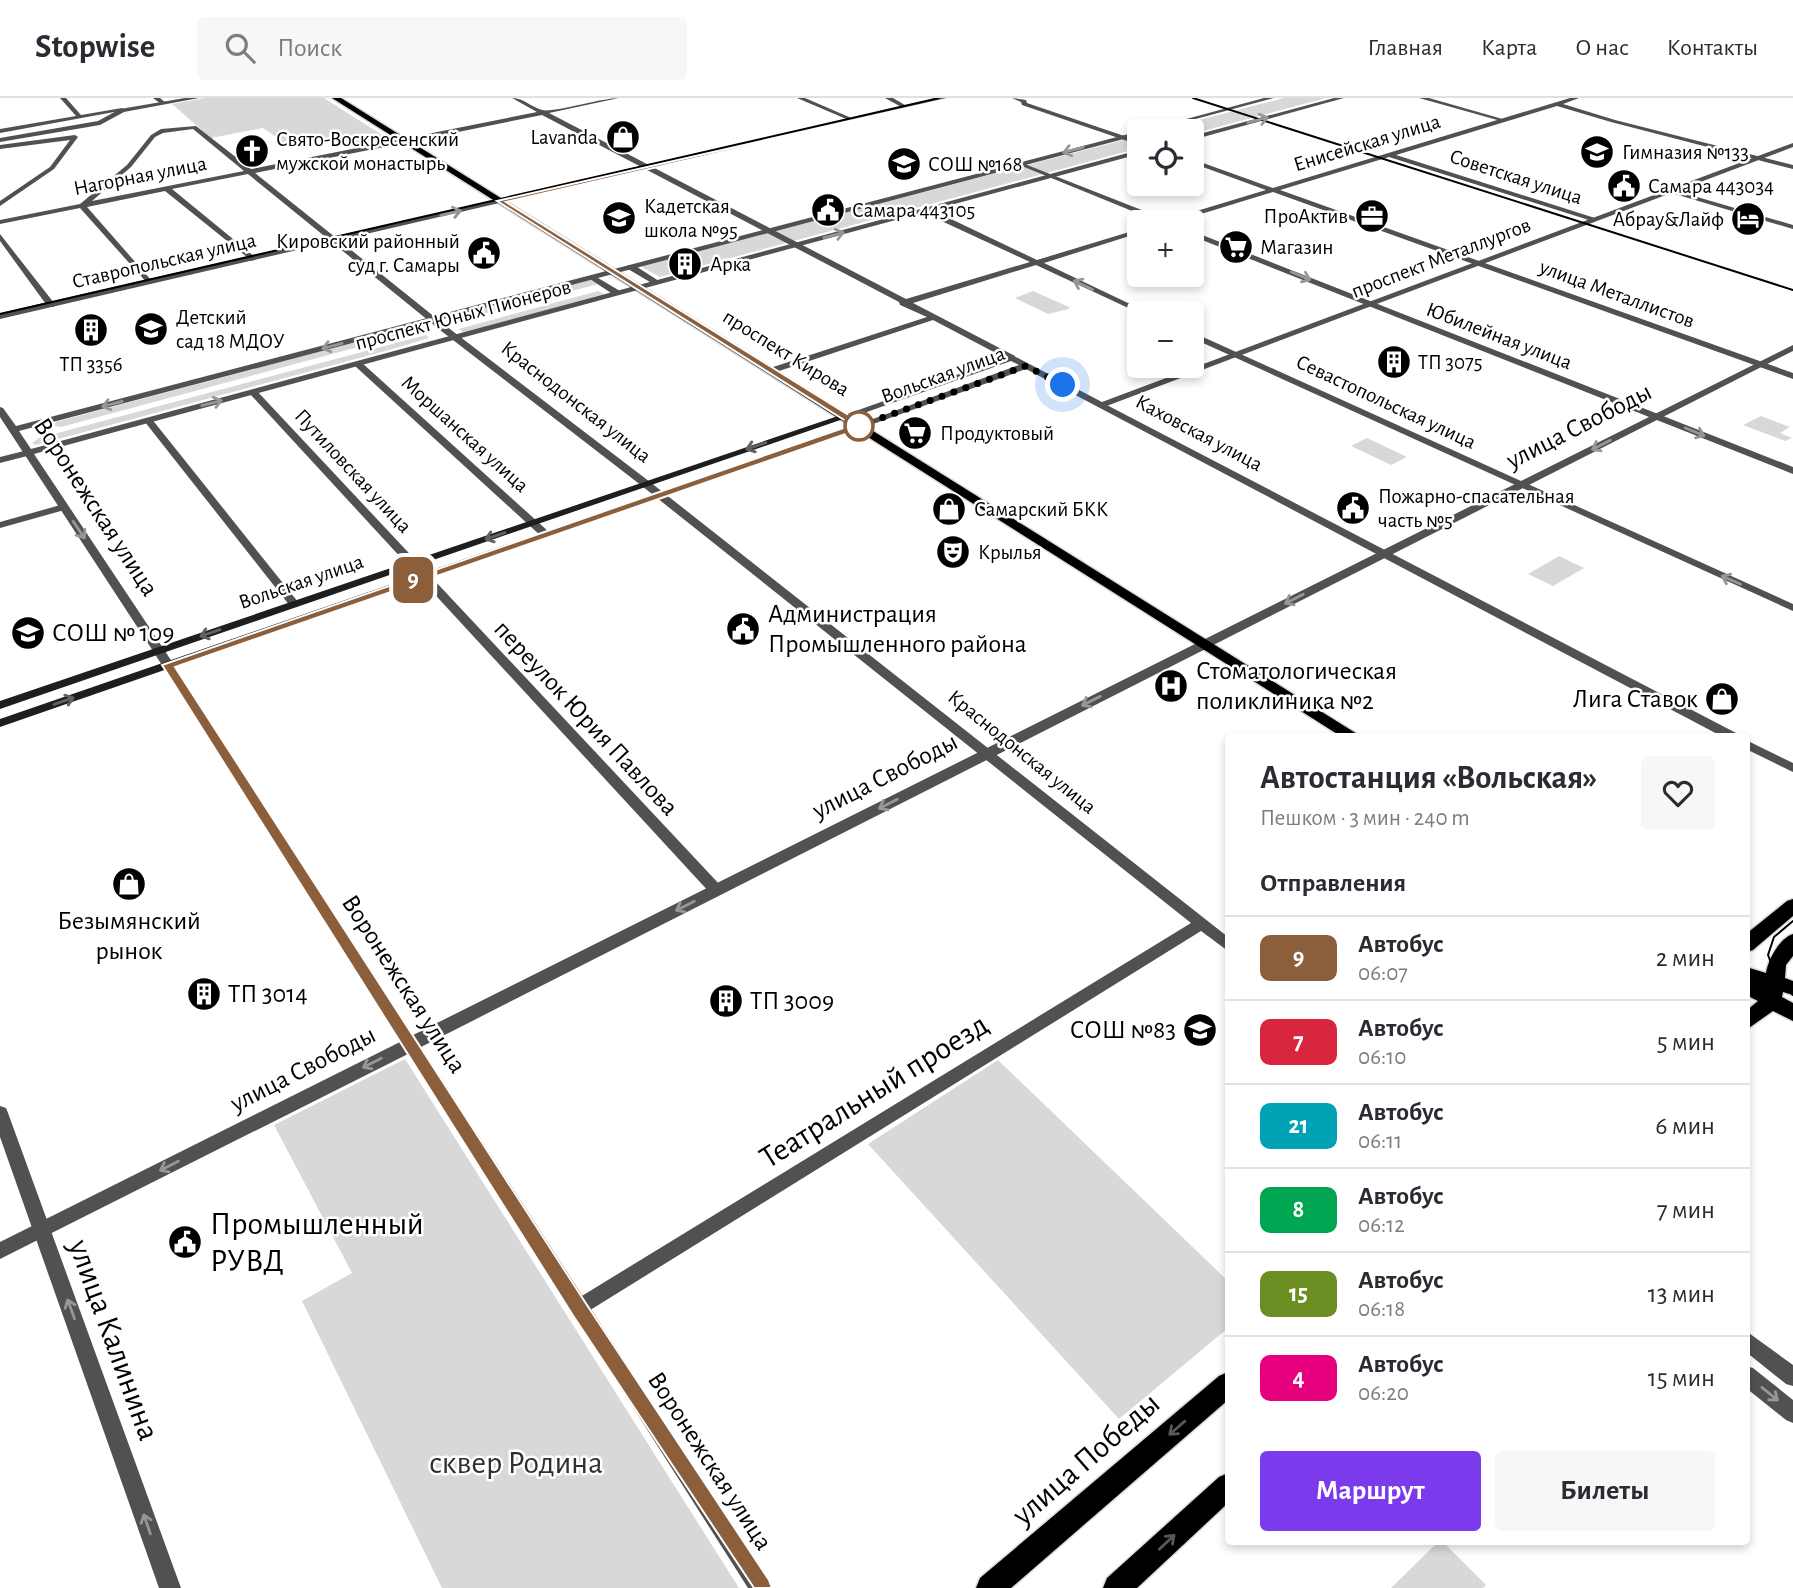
<!DOCTYPE html>
<html lang="ru">
<meta charset="utf-8">
<style>
body{margin:0;font-family:"Alegreya Sans",sans-serif;background:#f7f7f7;color:#2b2b33;height:100vh;display:flex;flex-direction:column;font-size:26px;white-space:nowrap}
*{box-sizing:border-box;margin:0}
p{font-size:23px;color:#7c7c81}
.icon{flex:none;width:38px;height:38px;fill:none;stroke:currentColor;stroke-width:2;stroke-linecap:round;stroke-linejoin:round}
.map{position:relative;flex:1;overflow:hidden}
.drawer{position:absolute;left:1225px;top:635px;width:525px;height:812px;display:flex;flex-direction:column;background:#fff;border-radius:7px;box-shadow:0 4px 10px #0003}
.drawer>*{flex:none}
.badge{padding:0 14px;border-radius:10px;font-size:24px;line-height:46px}
.fabs{position:absolute;left:1127px;top:21px;display:grid;gap:14px}
.fabs a{display:grid;place-items:center;width:77px;height:77px;border-radius:7px;background:#fff;box-shadow:0 4px 10px #0003;font-size:35px}
.you{position:absolute;width:35px;height:35px;margin:-18px;border:5px solid #fff;border-radius:50%;background:#1a73e8;box-shadow:0 0 0 10px #1a73e833}
.map>.badge{position:absolute;translate:-50% -50%;box-shadow:0 0 0 4px #fff}
h2{padding:0 35px;font-size:26px;line-height:63px}
.round{display:grid;place-items:center;flex:none;width:74px;height:74px;border-radius:7px;background:#f7f7f7}
.headline{display:flex;align-items:center;justify-content:space-between;height:119px;padding:0 35px}
h1{font-size:33px;font-weight:700;line-height:52px}
.button{display:flex;gap:14px;margin-top:auto;padding:14px 35px}
.button a{flex:1;height:80px;border-radius:7px;background:#7c3aed;color:#fff;font-size:28px;font-weight:700;line-height:80px;text-align:center}
.button a+a{background:#f7f7f7;color:#2b2b33}
ul{padding:0;list-style:none}
li{display:flex;align-items:center;gap:21px;height:84px;padding:0 35px;border-top:2px solid #e1e1e2}
li div{flex:1}
li b{display:block;font-size:26px}
li em{font-style:normal}
li .badge{min-width:77px;font-weight:700;text-align:center}
header{display:flex;align-items:center;gap:42px;box-sizing:border-box;height:98px;padding:0 35px;background:#fff;border-bottom:2px solid #e1e1e2}
header strong{font-size:33px}
nav{display:flex;gap:38px;margin-inline-start:auto;font-size:24px}
.search{width:490px;height:63px;background:#f7f7f7;display:flex;align-items:center;gap:18px;box-sizing:border-box;padding:0 24px;border-radius:7px;color:#7c7c81;font-size:26px}
.map>svg:first-child{display:block}
</style>
<header>
<strong>Stopwise</strong>
<div class="search"><svg class="icon" aria-label="search" viewBox="0 0 24 24"><circle cx="10" cy="10" r="6"/><path d="M15 15l6 6"/></svg>Поиск</div>
<nav><a>Главная</a><a>Карта</a><a>О нас</a><a>Контакты</a></nav>
</header>
<div class="map">
<svg width="1793" height="1490" viewBox="0 0 1793 1490">
<rect width="100%" height="100%" fill="#fff"/>
<g fill="#d8d8d8">
<path d="M205 0H324L387 40 368 46 315 42 289 48 263 30 211 40 172 6Z"/>
<path d="M1284 0H1326L1192 36V33H1157Z"/>
<path d="M1139 38V50L660 179 640 168Z"/>
<path d="M592 181 598 186 456 223 450 219Z"/>
<path d="M598 193 604 196 464 235 459 231Z"/>
<path d="M1033 193 1069 209V211L1048 216 1015 200Z"/>
<path d="M422 226 429 230 61 329 54 328 56 324Z"/>
<path d="M426 237 429 240 389 252 36 347 32 345 39 340Z"/>
<path d="M1761 318 1790 329 1780 335 1792 340 1785 343 1743 327Z"/>
<path d="M1367 340 1407 359 1391 367 1351 348Z"/>
<path d="M1559 458 1584 470 1553 488 1528 476Z"/>
<path d="M405 961 739 1490H442L302 1203 352 1175 274 1027Z"/>
<path d="M998 962 1228 1183V1230L1119 1321 868 1046Z"/>
<path d="M1438 1444H1443L1486 1487 1483 1490H1391Z"/>
</g>
<g fill="none" stroke-linecap="round" stroke-linejoin="round">
<g stroke="#dbdbdb" stroke-width="3">
<g id="primary">
<path d="M332 0H341L1362 639H1342Z"/>
<path d="M1793 801V818L1753 852 1746 854V836L1787 803Z"/>
<path d="M1793 836V858L1786 867 1785 880 1793 883V897L1783 894 1782 899 1793 905V923L1773 913 1746 932V913L1758 903 1746 897V869L1766 875C1768 861 1780 840 1793 836Z"/>
<path d="M1228 1274V1302L1011 1490H976L980 1480 1219 1278Z"/>
<path d="M1228 1375V1405L1137 1490H1103L1107 1480 1219 1379Z"/>
</g>
</g>
<g fill="#515151" fill-rule="evenodd">
<path d="M60 0H66L81 17 122 10 125 12 0 35V31L76 18Z"/>
<path d="M153 0H160L166 5 161 6Z"/>
<path d="M512 0C524 0 531 9 542 12 554 15 601 0 619 0L549 15 906 201 1030 164 922 114V110H928L1037 162 1139 131V135L1044 165 1149 215H1139L1036 167 913 205 1015 258V262H1009L933 222 770 276 766 273 767 271 927 219 900 207 899 204 542 17 255 75 446 228 650 384 1228 839V853L1201 833 579 1219 572 1216 570 1210 572 1204 1191 825 642 388 440 232 248 76 172 91 255 159 256 161 252 163 165 93 87 109 151 182V186H148L80 110 0 126V122L80 106 127 67 151 37 161 31 196 28 251 71 537 14ZM193 31 244 73 92 103 131 69 155 39 163 35Z"/>
<path d="M797 0H805L856 22 851 23Z"/>
<path d="M885 0H893L910 10 905 11Z"/>
<path d="M1012 0 1026 2 1027 5 1139 43V47L1022 7 1021 4Z"/>
<path d="M1570 0H1579L1563 6 1615 22 1793 67V71L1611 24 1557 8 1396 57 1595 120V124L1389 59 1280 92 1793 275V281L1273 94 1175 124H1159L1017 66 1022 65 1167 122 1266 92 1192 65V61L1273 90Z"/>
<path d="M75 37 78 39 54 71 0 108V103L50 69 70 42 0 51V47Z"/>
<path d="M1670 91 1793 127V131L1668 94Z"/>
<path d="M1192 133 1793 369V376L1192 138Z"/>
<path d="M0 136 54 205V209H48L0 143Z"/>
<path d="M628 167H634L662 185 655 187 628 171Z"/>
<path d="M593 177 620 193V197H614L590 181 589 179Z"/>
<path d="M1192 234 1793 506V513L1192 240Z"/>
<path d="M355 264H361L549 434V438H541L355 268Z"/>
<path d="M250 292H256L721 788 723 792 721 796H711L250 296Z"/>
<path d="M1101 304 1738 636 1739 639H1723L1098 309 1096 307Z"/>
<path d="M145 320H151L298 504V508H290L145 324Z"/>
<path d="M28 352 31 353V357L0 365V359Z"/>
<path d="M64 406 69 409 68 411 0 430V424Z"/>
<path d="M1746 642 1793 665V674L1746 651Z"/>
<path d="M0 1008 6 1010 8 1015 181 1490H159L0 1039Z"/>
<path d="M1746 1233 1793 1267V1288L1786 1286 1746 1254Z"/>
<path d="M1746 1268 1753 1270 1793 1302V1325L1786 1322 1746 1290Z"/>
</g>
<g fill="#515151" fill-rule="evenodd">
<path d="M185 0H199L124 14 100 27 0 44V40L98 23 120 11Z"/>
<path d="M941 0H952L0 221V215Z"/>
<path d="M1264 0H1274L1151 33H1142Z"/>
<path d="M1334 0H1344L1192 42V38Z"/>
<path d="M1419 0H1429L1506 22 1501 23Z"/>
<path d="M1140 33 1139 37 19 333 31 351 1139 52V56L34 356 165 553 413 937 1793 247V253L421 949 772 1490H748L408 956 0 1161V1144L400 944 153 553 0 319V309L3 310 16 328Z"/>
<path d="M1793 45V49L1104 309H1098L1026 271 862 330 854 328 1019 267 1011 263 847 321 839 319 1012 257 1102 304Z"/>
</g>
<g fill="#1e1e1e" fill-rule="evenodd">
<path d="M841 317 849 319 0 611V603Z"/>
<path d="M859 325 862 326V330L0 629V621Z"/>
</g>
<use href="#primary" fill="#000" fill-rule="evenodd"/>
<g stroke="#000" stroke-width="2">
<path d="M1193 0 1793 192"/>
<path d="M0 216 939 0"/>
<path d="M1793 823 1774 839 1768 857 1777 880 1793 897"/>
</g>
</g>
<defs><path id="oneway-shaft" d="M-6 0H5M1.5-3L5.5 0L1.5 3" fill="none" stroke-width="1.6" stroke-linecap="round" stroke-linejoin="round" transform="scale(1.75)"/></defs>
<g stroke="#979797">
<use href="#oneway-shaft" transform="translate(1258 22) rotate(-15)"/>
<use href="#oneway-shaft" transform="translate(1073 52) rotate(165)"/>
<use href="#oneway-shaft" transform="translate(451 115) rotate(-13)"/>
<use href="#oneway-shaft" transform="translate(834 137) rotate(-15)"/>
<use href="#oneway-shaft" transform="translate(1301 178) rotate(22)"/>
<use href="#oneway-shaft" transform="translate(1083 187) rotate(-155)"/>
<use href="#oneway-shaft" transform="translate(332 248) rotate(165)"/>
<use href="#oneway-shaft" transform="translate(212 305) rotate(-15)"/>
<use href="#oneway-shaft" transform="translate(112 306) rotate(165)"/>
<use href="#oneway-shaft" transform="translate(1695 334) rotate(22)"/>
<use href="#oneway-shaft" transform="translate(1601 347) rotate(153)"/>
<use href="#oneway-shaft" transform="translate(79 432) rotate(56)"/>
<use href="#oneway-shaft" transform="translate(1731 482) rotate(-156)"/>
<use href="#oneway-shaft" transform="translate(1294 501) rotate(153)"/>
<use href="#oneway-shaft" transform="translate(1091 603) rotate(153)"/>
<use href="#oneway-shaft" transform="translate(888 706) rotate(153)"/>
<use href="#oneway-shaft" transform="translate(685 808) rotate(153)"/>
<use href="#oneway-shaft" transform="translate(372 965) rotate(153)"/>
<use href="#oneway-shaft" transform="translate(169 1068) rotate(153)"/>
<use href="#oneway-shaft" transform="translate(71 1211) rotate(-110)"/>
<use href="#oneway-shaft" transform="translate(1770 1296) rotate(39)"/>
<use href="#oneway-shaft" transform="translate(147 1426) rotate(-109)"/>
</g>
<g stroke="#626262">
<use href="#oneway-shaft" transform="translate(756 348) rotate(161)"/>
<use href="#oneway-shaft" transform="translate(495 438) rotate(161)"/>
<use href="#oneway-shaft" transform="translate(210 535) rotate(161)"/>
<use href="#oneway-shaft" transform="translate(64 603) rotate(-19)"/>
</g>
<g stroke="#595959">
<use href="#oneway-shaft" transform="translate(1177 1330) rotate(139)"/>
<use href="#oneway-shaft" transform="translate(1167 1444) rotate(-43)"/>
</g>
<path fill="#8b5e3c" stroke="#fff" stroke-width="2" d="M949 2 506 104 863 326V330L175 569 585 1204 769 1482 772 1490H754L572 1216 162 567 852 327 497 103 951 0Z"/>
<g fill="none" stroke-linecap="round" stroke-linejoin="round">
<path stroke="#000" stroke-width="7" stroke-dasharray="0 12.6" d="M859 328 1026 268 1063 287"/>
</g>
<defs>
<g id="shop-disc" transform="scale(1.75)"><circle r="9.5" fill="#000" stroke="#fff"/><path d="M-5-2.5h2.3a2.7 3.5 0 0 1 5.4 0H5L5.5 6h-11ZM-1.5-2.5h3a1.5 2.3 0 0 0-3 0Z" fill="#fff"/></g>
<g id="church-disc" transform="scale(1.75)"><circle r="9.5" fill="#000" stroke="#fff"/><path d="M-1.2-6h2.4v3.5h3.3v2.4h-3.3V6h-2.4V-.1h-3.3v-2.4h3.3Z" fill="#fff"/></g>
<g id="school-disc" transform="scale(1.75)"><circle r="9.5" fill="#000" stroke="#fff"/><path d="M0-5L7-2L0 1L-7-2ZM-4 1L0 2.5L4 1V4Q0 6-4 4Z" fill="#fff"/></g>
<g id="civic-disc" transform="scale(1.75)"><circle r="9.5" fill="#000" stroke="#fff"/><path d="M-.6-6.5H3V-4.5H.6V-3L4-1V1h2V6H-6V1h2V-1L-.6-3ZM-1.2 2.5V6h2.4V2.5Z" fill="#fff"/></g>
<g id="office-disc" transform="scale(1.75)"><circle r="9.5" fill="#000" stroke="#fff"/><path d="M-6-3h4V-5.5h4V-3h4V5H-6ZM-1-4.5V-3h2v-1.5ZM-6 0V1H6V0Z" fill="#fff"/></g>
<g id="hotel-disc" transform="scale(1.75)"><circle r="9.5" fill="#000" stroke="#fff"/><path d="M-6-4.5h1.5V1H6V5H4.5V3h-9V5H-6ZM-4 0a1.8 1.8 0 1 1 3.6 0ZM.5 0V-2.5h3Q6-2.5 6 0Z" fill="#fff"/></g>
<g id="supermarket-disc" transform="scale(1.75)"><circle r="9.5" fill="#000" stroke="#fff"/><path d="M-6-5.5h2.5l.6 2H6L4.5 2H-2.5L-4.4-4H-6ZM-1.5 3.2a1.3 1.3 0 1 0 .1 0ZM3 3.2a1.3 1.3 0 1 0 .1 0Z" fill="#fff"/></g>
<g id="building-disc" transform="scale(1.75)"><circle r="9.5" fill="#000" stroke="#fff"/><path d="M-4-6H4V6H1V3H-1V6H-4ZM-2.5-4.3h1.7v1.8h-1.7ZM.8-4.3h1.7v1.8H.8ZM-2.5-1h1.7V.8h-1.7ZM.8-1h1.7V.8H.8Z" fill="#fff"/></g>
<g id="theatre-disc" transform="scale(1.75)"><circle r="9.5" fill="#000" stroke="#fff"/><path d="M-5-5.5Q0-4 5-5.5V0Q5 5 0 6Q-5 5-5 0ZM-3.3-2.5H-1v1.5H-3.3ZM1-2.5H3.3v1.5H1ZM-2.8 1Q0 5.5 2.8 1Z" fill="#fff"/></g>
<g id="hospital-disc" transform="scale(1.75)"><circle r="9.5" fill="#000" stroke="#fff"/><path d="M-5-5h3v3.5h4V-5h3V5h-3V1.5h-4V5h-3Z" fill="#fff"/></g>
</defs>
<g fill-rule="evenodd">
<use href="#shop-disc" x="623" y="39"/>
<use href="#church-disc" x="252" y="53"/>
<use href="#school-disc" x="1597" y="54"/>
<use href="#school-disc" x="904" y="66"/>
<use href="#civic-disc" x="1624" y="88"/>
<use href="#civic-disc" x="828" y="112"/>
<use href="#office-disc" x="1372" y="118"/>
<use href="#school-disc" x="619" y="120"/>
<use href="#hotel-disc" x="1748" y="121"/>
<use href="#supermarket-disc" x="1236" y="149"/>
<use href="#civic-disc" x="484" y="155"/>
<use href="#building-disc" x="685" y="166"/>
<use href="#school-disc" x="151" y="231"/>
<use href="#building-disc" x="91" y="232"/>
<use href="#building-disc" x="1394" y="264"/>
<use href="#supermarket-disc" x="915" y="335"/>
<use href="#civic-disc" x="1353" y="410"/>
<use href="#shop-disc" x="949" y="411"/>
<use href="#theatre-disc" x="953" y="454"/>
<use href="#civic-disc" x="743" y="531"/>
<use href="#school-disc" x="28" y="535"/>
<use href="#hospital-disc" x="1171" y="588"/>
<use href="#shop-disc" x="1722" y="601"/>
<use href="#shop-disc" x="129" y="786"/>
<use href="#building-disc" x="204" y="896"/>
<use href="#building-disc" x="726" y="903"/>
<use href="#school-disc" x="1200" y="932"/>
<use href="#civic-disc" x="185" y="1144"/>
</g>
<circle fill="#fff" stroke="#8b5e3c" stroke-width="3.5" cx="859" cy="328" r="14"/>
<g text-anchor="middle" dominant-baseline="central" stroke-width="5" stroke-linejoin="round" paint-order="stroke">
<g font-size="21" fill="#000" stroke="#fff" text-anchor="start">
<text x="598" y="39" text-anchor="end">Lavanda</text>
<text x="276" y="41">Свято-Воскресенский<tspan x="276" dy="24">мужской монастырь</tspan></text>
<text x="1622" y="54">Гимназия №133</text>
<text x="928" y="66">СОШ №168</text>
<text x="1648" y="88">Самара 443034</text>
<text x="644" y="108">Кадетская<tspan x="644" dy="24">школа №95</tspan></text>
<text x="852" y="112">Самара 443105</text>
<text x="1348" y="118" text-anchor="end">ПроАктив</text>
<text x="1724" y="121" text-anchor="end">Абрау&amp;Лайф</text>
<text x="460" y="143" text-anchor="end">Кировский районный<tspan x="460" dy="24">суд г. Самары</tspan></text>
<text x="1260" y="149">Магазин</text>
<text x="710" y="166">Арка</text>
<text x="176" y="219">Детский<tspan x="176" dy="24">сад 18 МДОУ</tspan></text>
<text x="1418" y="264">ТП 3075</text>
<text x="91" y="266" text-anchor="middle">ТП 3356</text>
<text x="940" y="335">Продуктовый</text>
<text x="1378" y="398">Пожарно-спасательная<tspan x="1378" dy="24">часть №5</tspan></text>
<text x="974" y="411">Самарский БКК</text>
<text x="978" y="454">Крылья</text>
</g>
<g font-size="21" fill="#000" stroke="#fff">
<text transform="translate(1367 45) rotate(-17)">Енисейская улица</text>
<text transform="translate(140 78) rotate(-11)">Нагорная улица</text>
<text transform="translate(1516 79) rotate(18)">Советская улица</text>
<text transform="translate(1441 160) rotate(-21)">проспект Металлургов</text>
<text transform="translate(164 163) rotate(-13)">Ставропольская улица</text>
<text transform="translate(1617 196) rotate(20)">улица Металлистов</text>
<text transform="translate(463 217) rotate(-15)">проспект Юных Пионеров</text>
<text transform="translate(1499 238) rotate(21)">Юбилейная улица</text>
<text transform="translate(786 255) rotate(32)">проспект Кирова</text>
<text transform="translate(943 277) rotate(-20)">Вольская улица</text>
<text transform="translate(576 304) rotate(38)">Краснодонская улица</text>
<text transform="translate(1386 304) rotate(25)">Севастопольская улица</text>
<text transform="translate(1199 335) rotate(28)">Каховская улица</text>
<text transform="translate(465 336) rotate(42)">Моршанская улица</text>
<text transform="translate(353 373) rotate(47)">Путиловская улица</text>
<text transform="translate(301 484) rotate(-19)">Вольская улица</text>
<text transform="translate(1022 654) rotate(39)">Краснодонская улица</text>
</g>
<g font-size="26" fill="#000" stroke="#fff">
<text transform="translate(1579 328) rotate(-27)">улица Свободы</text>
<text transform="translate(96 409) rotate(57)">Воронежская улица</text>
<text transform="translate(586 620) rotate(47)">переулок Юрия Павлова</text>
<text transform="translate(885 678) rotate(-27)">улица Свободы</text>
<text transform="translate(404 886) rotate(57)">Воронежская улица</text>
<text transform="translate(303 971) rotate(-27)">улица Свободы</text>
<text transform="translate(710 1363) rotate(57)">Воронежская улица</text>
</g>
<g font-size="26" fill="#000" stroke="#fff" text-anchor="start">
<text x="768" y="516">Администрация<tspan x="768" dy="30">Промышленного района</tspan></text>
<text x="52" y="535">СОШ № 109</text>
<text x="1196" y="573">Стоматологическая<tspan x="1196" dy="30">поликлиника №2</tspan></text>
<text x="1698" y="601" text-anchor="end">Лига Ставок</text>
<text x="129" y="823" text-anchor="middle">Безымянский<tspan x="129" dy="30">рынок</tspan></text>
<text x="228" y="896">ТП 3014</text>
<text x="750" y="903">ТП 3009</text>
<text x="1176" y="932" text-anchor="end">СОШ №83</text>
</g>
<g font-size="32" fill="#000" stroke="#fff">
<text transform="translate(874 993) rotate(-32)">Театральный проезд</text>
<text transform="translate(114 1242) rotate(70)">улица Калинина</text>
<text transform="translate(1086 1361) rotate(-41)">улица Победы</text>
</g>
<g font-size="32" fill="#000" stroke="#fff" text-anchor="start">
<text x="210" y="1126">Промышленный<tspan x="210" dy="37">РУВД</tspan></text>
</g>
<g font-size="32" fill="#2f2f2f" stroke="#fff">
<text x="516" y="1365">сквер Родина</text>
</g>
</g>
</svg>
<div class="fabs">
<a><svg class="icon" aria-label="locate" viewBox="0 0 24 24"><circle cx="12" cy="12" r="6"/><path d="M12 2v4M12 18v4M2 12h4M18 12h4"/></svg></a>
<a>+</a>
<a>−</a>
</div>
<div class="you" style="left:1063px;top:287px"></div>
<b class="badge" style="left:413px;top:482px;background:#8b5e3c;color:#fff">9</b>
<section class="drawer">
<div class="headline"><div><h1>Автостанция «Вольская»</h1><p>Пешком · 3 мин · 240 m</p></div><a class="round"><svg class="icon" aria-label="heart" viewBox="0 0 24 24"><path d="M12 20l-8-8c-3-5 5-10 8-4 3-6 11-1 8 4z"/></svg></a></div>
<h2>Отправления</h2>
<ul>
<li><span class="badge" style="background:#8b5e3c;color:#fff">9</span><div><b>Автобус</b><p>06:07</p></div><em>2 мин</em></li>
<li><span class="badge" style="background:#d7263d;color:#fff">7</span><div><b>Автобус</b><p>06:10</p></div><em>5 мин</em></li>
<li><span class="badge" style="background:#00a3b4;color:#fff">21</span><div><b>Автобус</b><p>06:11</p></div><em>6 мин</em></li>
<li><span class="badge" style="background:#00a651;color:#fff">8</span><div><b>Автобус</b><p>06:12</p></div><em>7 мин</em></li>
<li><span class="badge" style="background:#6b8e23;color:#fff">15</span><div><b>Автобус</b><p>06:18</p></div><em>13 мин</em></li>
<li><span class="badge" style="background:#e6007e;color:#fff">4</span><div><b>Автобус</b><p>06:20</p></div><em>15 мин</em></li>
</ul>
<div class="button"><a>Маршрут</a><a>Билеты</a></div>
</section>
</div>
